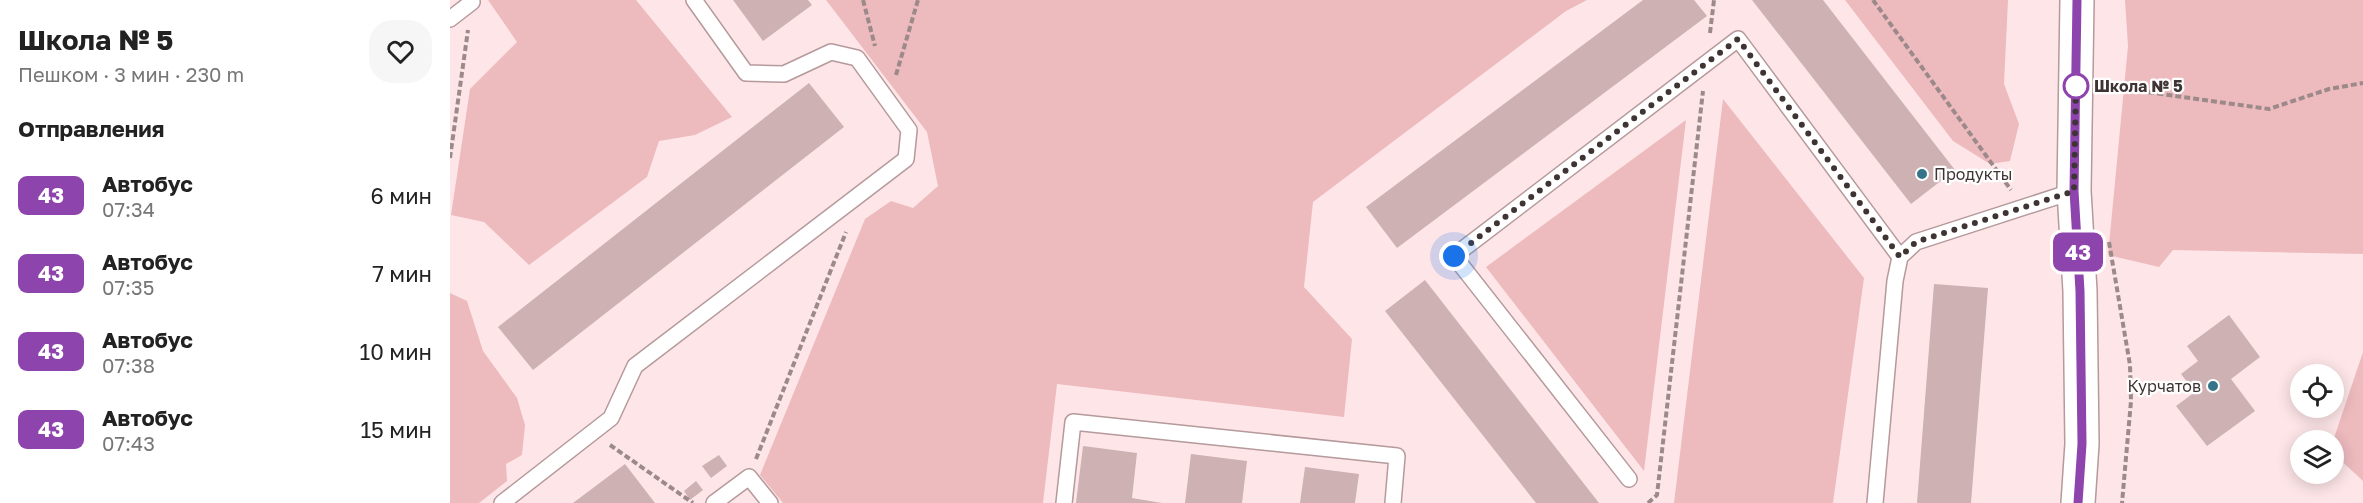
<!DOCTYPE html>
<html lang="ru">
<meta charset="utf-8">
<style>
body{margin:0;font-family:"Golos Text",sans-serif;background:#f6f6f6;color:#222;height:100vh;display:flex;flex-direction:column;font-size:22px;white-space:nowrap}
*{box-sizing:border-box;margin:0}
p{font-size:20px;color:#767676}
.icon{flex:none;width:33px;height:33px;fill:none;stroke:currentColor;stroke-width:2;stroke-linecap:round;stroke-linejoin:round}
.map{position:relative;flex:1;overflow:hidden}
.side{display:flex;flex-direction:column;background:#fff;width:450px}
.side>*{flex:none}
.badge{padding:0 12px;border-radius:9px;font-size:21px;line-height:39px}
.controls{position:absolute;left:1840px;top:364px;display:grid;gap:12px}
.controls a{display:grid;place-items:center;width:54px;height:54px;border-radius:50%;background:#fff;box-shadow:0 3px 15px #0003;font-size:30px}
.you{position:absolute;width:30px;height:30px;margin:-15px;border:4px solid #fff;border-radius:50%;background:#1a73e8;box-shadow:0 0 0 9px #1a73e833}
.map>.badge{position:absolute;translate:-50% -50%;box-shadow:0 0 0 3px #fff}
h2{padding:0 18px;font-size:22px;line-height:54px}
.round{display:grid;place-items:center;flex:none;width:63px;height:63px;border-radius:24px;background:#f6f6f6}
.summary{display:flex;align-items:center;justify-content:space-between;height:102px;padding:0 18px}
h1{font-size:28px;font-weight:700;line-height:45px}
ul{padding:0;list-style:none}
li{display:flex;align-items:center;gap:18px;height:78px;padding:0 18px}
li div{flex:1}
li b{display:block;font-size:22px}
li em{font-style:normal}
li .badge{min-width:66px;font-weight:700;text-align:center}
main{display:flex;flex:1;min-height:0}
.map>svg:first-child{display:block}
</style>
<main>
<section class="side">
<div class="summary"><div><h1>Школа № 5</h1><p>Пешком · 3 мин · 230 m</p></div><a class="round"><svg class="icon" aria-label="heart" viewBox="0 0 24 24"><path d="M12 20l-8-8c-3-5 5-10 8-4 3-6 11-1 8 4z"/></svg></a></div>
<h2>Отправления</h2>
<ul>
<li><span class="badge" style="background:#8e44ad;color:#fff">43</span><div><b>Автобус</b><p>07:34</p></div><em>6 мин</em></li>
<li><span class="badge" style="background:#8e44ad;color:#fff">43</span><div><b>Автобус</b><p>07:35</p></div><em>7 мин</em></li>
<li><span class="badge" style="background:#8e44ad;color:#fff">43</span><div><b>Автобус</b><p>07:38</p></div><em>10 мин</em></li>
<li><span class="badge" style="background:#8e44ad;color:#fff">43</span><div><b>Автобус</b><p>07:43</p></div><em>15 мин</em></li>
</ul>
</section>
<div class="map">
<svg width="1913" height="503" viewBox="0 0 1913 503">
<rect width="100%" height="100%" fill="#fee6e8"/>
<g fill="#edbabe">
<path d="M38 0H186L282 117 245 135 209 141 197 177 79 265 34 222 1 215 20 89 67 42Z"/>
<path d="M376 0H1137L1116 11 863 202 854 287 902 339 894 417 607 384 593 503H333L310 475 415 219 441 201 463 208 488 186 477 132Z"/>
<path d="M1395 0H1558L1554 84 1569 124 1560 161 1540 164 1503 141Z"/>
<path d="M1675 0H1913V254L1723 250 1709 267 1658 255 1678 46Z"/>
<path d="M1273 99 1414 278 1383 503H1224Z"/>
<path d="M1236 120 1194 471 1036 267Z"/>
<path d="M0 293 17 301 33 351 67 398 75 425 72 455 56 464 57 481 29 503H0Z"/>
<path d="M1913 352V481L1884 454 1883 441Z"/>
</g>
<g fill="#cdb1b3">
<path d="M283 0H358L362 5 313 41Z"/>
<path d="M1193 0H1244L1257 16 947 248 916 207Z"/>
<path d="M1302 0H1373L1505 170 1461 204Z"/>
<path d="M359 83 394 127 83 370 48 327Z"/>
<path d="M975 280 1149 503H1086L935 311Z"/>
<path d="M1484 284 1538 288 1521 503H1467Z"/>
<path d="M1779 315 1810 357 1781 379 1805 411 1757 446 1726 406 1745 392 1731 374 1748 361 1737 346Z"/>
<path d="M633 446 687 453 682 498 712 503H626Z"/>
<path d="M741 454 797 461 792 503H735Z"/>
<path d="M269 455 277 466 261 478 252 466Z"/>
<path d="M175 464 205 503H123Z"/>
<path d="M855 467 909 474 905 503H850Z"/>
<path d="M246 481 253 490 240 500 234 491Z"/>
</g>
<g fill="none" stroke-linecap="round" stroke-linejoin="round">
<g stroke="#b5999b" stroke-width="18">
<g id="lane">
<path d="M0 19 22 2 21 0"/>
<path d="M1179 479 1004 256 1288 39 1450 257"/>
<path d="M52 503 161 418 185 366 456 159 459 130 407 58 381 52 334 74 296 73 244 0"/>
<path d="M264 503 299 477 320 503"/>
<path d="M614 503 623 422 947 456 943 503"/>
<path d="M1425 503 1445 281 1450 257 1466 242 1624 191"/>
</g>
</g>
<g stroke="#b5999b" stroke-width="36">
<path id="secondary" d="M1627 0 1624 191 1630 291 1632 444 1628 503"/>
</g>
<g stroke="#9c8a8b" stroke-width="4" stroke-dasharray="6 3" stroke-linecap="butt">
<path d="M413 0 425 46"/>
<path d="M1423 0 1561 190"/>
<path d="M1260 33 1264 0"/>
<path d="M446 75 468 0"/>
<path d="M1654 86 1819 109 1879 89 1913 83"/>
<path d="M0 158 18 30"/>
<path d="M1659 242 1680 365 1681 401 1672 503"/>
<path d="M160 445 243 503"/>
<path d="M306 459 396 232"/>
<path d="M1198 503 1207 495 1253 91"/>
</g>
<use href="#lane" stroke="#fff" stroke-width="15"/>
<use href="#secondary" stroke="#fff" stroke-width="33"/>
</g>
<g fill="none" stroke-linecap="round" stroke-linejoin="round">
<g stroke="#fff" stroke-width="14">
<path id="line" d="M1627 0 1624 191 1630 291 1632 444 1628 503"/>
</g>
<use href="#line" stroke="#8e44ad" stroke-width="9"/>
<path stroke="#3f3434" stroke-width="6" stroke-dasharray="0 10.8" d="M1004 256 1288 39 1450 257 1466 242 1624 191 1626 83V86"/>
</g>
<circle fill="#fff" stroke="#8e44ad" stroke-width="3" cx="1626" cy="86" r="12"/>
<g fill="#347388" stroke="#fff" stroke-width="2">
<circle cx="1472" cy="174" r="6"/>
<circle cx="1763" cy="386" r="6"/>
</g>
<g text-anchor="middle" dominant-baseline="central" stroke-width="4.5" stroke-linejoin="round" paint-order="stroke">
<g font-size="16" font-weight="bold" fill="#3f3434" stroke="#fff" text-anchor="start">
<text x="1644" y="86">Школа № 5</text>
</g>
<g font-size="16" fill="#3f3434" stroke="#fff" text-anchor="start">
<text x="1484" y="174">Продукты</text>
<text x="1751" y="386" text-anchor="end">Курчатов</text>
</g>
</g>
</svg>
<div class="controls">
<a><svg class="icon" aria-label="locate" viewBox="0 0 24 24"><circle cx="12" cy="12" r="6"/><path d="M12 2v4M12 18v4M2 12h4M18 12h4"/></svg></a>
<a><svg class="icon" aria-label="layers" viewBox="0 0 24 24"><path d="M12 4l9 5-9 5-9-5zM3 14l9 5 9-5"/></svg></a>
</div>
<div class="you" style="left:1004px;top:256px"></div>
<b class="badge" style="left:1628px;top:252px;background:#8e44ad;color:#fff">43</b>
</div>
</main>
